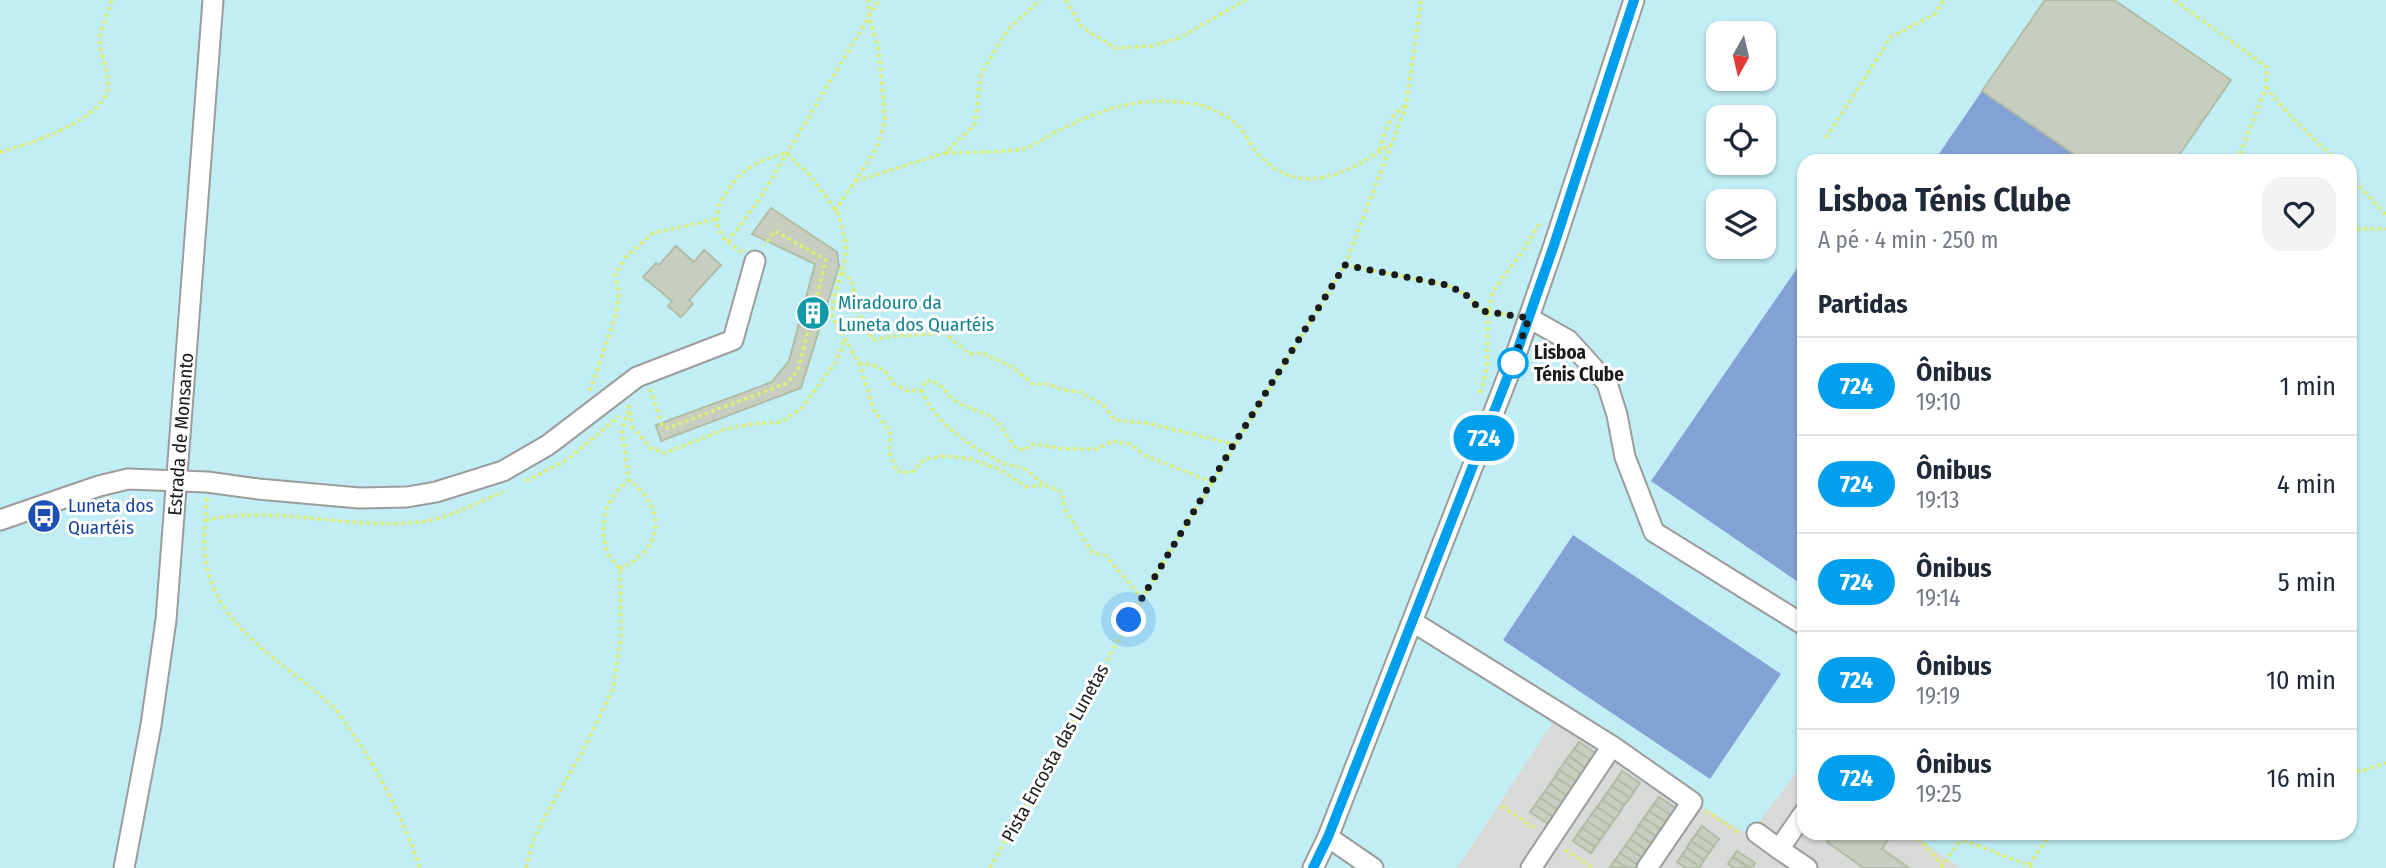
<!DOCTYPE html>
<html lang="pt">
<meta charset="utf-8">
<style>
body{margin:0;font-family:"Fira Sans Condensed",sans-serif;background:#f2f2f3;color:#1f2937;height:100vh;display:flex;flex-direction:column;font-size:26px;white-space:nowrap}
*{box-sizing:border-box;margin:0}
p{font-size:23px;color:#747a83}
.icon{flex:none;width:38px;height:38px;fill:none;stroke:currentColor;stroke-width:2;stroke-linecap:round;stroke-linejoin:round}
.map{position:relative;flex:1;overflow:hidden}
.drawer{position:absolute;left:1797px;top:154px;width:560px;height:686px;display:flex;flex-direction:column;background:#fff;border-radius:21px;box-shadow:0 2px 5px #0004}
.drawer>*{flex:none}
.badge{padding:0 14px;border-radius:23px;font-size:24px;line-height:46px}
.needle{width:46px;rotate:188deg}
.buttons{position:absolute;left:1706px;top:21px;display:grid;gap:14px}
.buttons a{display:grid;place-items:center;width:70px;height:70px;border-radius:14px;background:#fff;box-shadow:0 2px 5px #0004;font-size:35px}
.you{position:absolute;width:35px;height:35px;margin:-18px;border:5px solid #fff;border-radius:50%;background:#1a73e8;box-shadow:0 0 0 10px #1a73e833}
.map>.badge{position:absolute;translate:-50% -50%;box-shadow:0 0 0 4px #fff}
h2{padding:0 21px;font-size:26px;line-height:63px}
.round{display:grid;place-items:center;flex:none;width:74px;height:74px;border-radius:21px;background:#f2f2f3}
.head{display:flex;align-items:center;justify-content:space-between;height:119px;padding:0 21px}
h1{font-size:33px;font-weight:700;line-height:52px}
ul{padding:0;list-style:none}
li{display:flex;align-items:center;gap:21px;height:98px;padding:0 21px;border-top:2px solid #e0e1e3}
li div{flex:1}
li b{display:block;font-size:26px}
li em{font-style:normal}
li .badge{min-width:77px;font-weight:700;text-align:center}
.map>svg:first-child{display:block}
</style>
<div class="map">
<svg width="2386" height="868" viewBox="0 0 2386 868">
<rect width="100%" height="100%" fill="#e4ece1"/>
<path fill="#d9d9d8" d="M1499 645 1804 668V833H1940L1991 868H1370Z"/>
<path fill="#c0eef4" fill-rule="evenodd" d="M0 0H2386V868H1961L1910 833H2350V161H1804V763L1749 835 1555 719 1457 868H0ZM1718 33H1764V79H1718ZM1718 117H1764V163H1718ZM1718 201H1764V247H1718Z"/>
<g fill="#84a1d6">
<path d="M1982 91 2084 161H1934Z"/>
<path d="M1804 258V586L1651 481Z"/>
<path d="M1573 535 1781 674 1710 779 1503 640Z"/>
</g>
<g fill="#c7cebf" stroke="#b1bca5" stroke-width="2">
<path d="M2045 0H2114L2231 80 2175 161H2084L1982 91Z"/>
<path d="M771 208 837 252 839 266 801 388 661 441 656 425 772 382 789 361 815 264 752 234Z"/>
<path d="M676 246 694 262 704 250 721 265 689 300 693 304 681 317 668 306 672 301 643 277 656 263 659 265Z"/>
<path d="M1579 742 1597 754 1592 761 1574 749Z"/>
<path d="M1574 749 1592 761 1587 769 1569 756Z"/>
<path d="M1569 756 1587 769 1582 775 1565 762Z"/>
<path d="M1565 762 1582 775 1577 782 1559 770Z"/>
<path d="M1559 770 1577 782 1573 789 1555 777Z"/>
<path d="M1622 771 1640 783 1634 791 1617 779Z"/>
<path d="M1555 777 1573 789 1567 796 1550 784Z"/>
<path d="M1617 779 1634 791 1630 798 1612 786Z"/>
<path d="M1550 784 1567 796 1563 803 1545 791Z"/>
<path d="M1612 786 1630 798 1624 805 1607 793Z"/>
<path d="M1545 791 1563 803 1558 810 1540 798Z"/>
<path d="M1607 793 1624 805 1620 812 1602 800Z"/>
<path d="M1659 797 1677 809 1672 816 1654 804Z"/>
<path d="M1540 798 1558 810 1553 817 1535 805Z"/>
<path d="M1602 800 1620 812 1615 819 1597 807Z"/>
<path d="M1654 804 1672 816 1667 823 1649 811Z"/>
<path d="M1535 805 1553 817 1548 824 1530 812Z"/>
<path d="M1597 807 1615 819 1610 826 1592 814Z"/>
<path d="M1649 811 1667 823 1662 830 1644 818Z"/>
<path d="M1592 814 1610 826 1605 833 1587 821Z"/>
<path d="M1644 818 1662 830 1657 837 1639 825Z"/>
<path d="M1587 821 1605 833 1600 840 1582 828Z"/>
<path d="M1639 825 1657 837 1652 844 1635 832Z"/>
<path d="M1702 826 1719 839 1714 846 1696 834Z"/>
<path d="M1582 828 1600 840 1595 847 1577 835Z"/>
<path d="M1635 832 1652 844 1647 851 1630 839Z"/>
<path d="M1834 833H1892L1882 849 1909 868H1864L1827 842Z"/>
<path d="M1696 834 1714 846 1709 853 1691 841Z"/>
<path d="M1577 835 1595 847 1591 853 1573 841Z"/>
<path d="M1630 839 1647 851 1643 858 1625 846Z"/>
<path d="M1691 841 1709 853 1704 860 1687 848Z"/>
<path d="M1625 846 1643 858 1638 865 1620 853Z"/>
<path d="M1687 848 1704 860 1700 867 1682 855Z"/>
<path d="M1737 851 1755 863 1751 868 1733 857Z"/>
<path d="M1620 853 1638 865 1636 868H1627L1615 860Z"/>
<path d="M1682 855 1700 867 1699 868H1686L1677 862Z"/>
<path d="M1733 857 1749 868H1734L1728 864Z"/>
<path d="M1615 860 1627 868 1610 867Z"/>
</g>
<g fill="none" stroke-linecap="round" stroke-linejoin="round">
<g stroke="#9c9c9c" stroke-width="23">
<g id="minor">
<path d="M1529 318 1568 340 1607 383 1617 415 1625 457 1654 532 1804 625"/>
<path d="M0 520 99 486 128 479 207 482 258 489 359 498 407 497 436 492 503 471 548 445 637 377 733 340 755 261"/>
<path d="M1413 622 1612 746 1692 802 1647 868"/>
<path d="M1804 813 1779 849 1807 868"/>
<path d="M1757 833 1779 849"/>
<path d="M1328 837 1373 868"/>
<path id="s1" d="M124 868 151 725 166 620 213 0"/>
<path d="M1313 868 1328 837 1513 363 1554 245 1634 0"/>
<path d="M1531 868 1612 746"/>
</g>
</g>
<g stroke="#ddee70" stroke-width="3.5" stroke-dasharray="3.5 3.5" stroke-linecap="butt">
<path d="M1066 0 1082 27 1115 48 1152 46 1179 38 1246 0"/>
<path d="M2174 0 2267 67 2266 87 2237 161"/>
<path d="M2266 87 2290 116 2337 161"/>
<path d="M1826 138 1891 37 1935 14 1944 0"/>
<path d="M1379 150C1384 134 1389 113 1406 106"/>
<path d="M0 152C27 146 103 119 108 89 110 72 100 58 100 41 100 28 108 13 112 0"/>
<path d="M945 153C963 152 1016 153 1029 147 1041 142 1051 134 1062 129 1109 105 1147 95 1200 105 1211 107 1234 119 1241 129 1246 135 1250 144 1256 151 1297 201 1347 174 1391 144"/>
<path d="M2350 176 2386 215"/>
<path d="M856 181 945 153 975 124 981 74 1008 29 1040 0"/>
<path d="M835 211 877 148 885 121 879 52 869 14 868 0"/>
<path d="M2350 229H2386"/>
<path d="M728 242 760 198 879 0"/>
<path d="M742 252C735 247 725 242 721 234 706 207 737 174 759 162 767 158 777 156 786 153L810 175 839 215 846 245 845 260 833 301 832 317 859 363 874 410 890 431 889 451 897 471 911 473 925 459 945 456 970 459 999 469 1026 487 1044 485 1062 492 1065 510 1093 553 1106 556 1142 598"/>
<path d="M1345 265 1447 285 1465 294 1482 311 1511 315"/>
<path d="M842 272 852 281 858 312 873 340 887 337 945 333 969 354 982 353 1011 366 1033 384H1048L1063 390 1080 392 1103 405 1115 420 1146 423 1234 444"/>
<path d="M859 363 876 366 886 372 894 384 908 391 921 390 926 380C945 384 943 392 957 402 970 410 985 411 997 422 1005 429 1009 441 1017 449L1024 450 1034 444 1065 449H1097L1112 441 1130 444 1146 456 1212 482"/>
<path d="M650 389 662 425 668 428 787 383 798 370 826 260 775 231 764 246"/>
<path d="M921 390C936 423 969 446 1001 462 1007 466 1015 465 1022 468 1029 471 1037 479 1043 484"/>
<path d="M590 391 615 317 619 295 615 276 625 258 653 233 717 219"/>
<path d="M1480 393 1487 368 1488 312 1493 291 1520 255 1541 222"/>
<path d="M628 405 633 428 651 448 665 453 725 429 753 424 781 422 801 409 836 362 844 341"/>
<path d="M526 481 567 460 619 416"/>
<path d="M207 498C206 519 202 541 206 562 218 632 288 663 334 708 340 714 345 723 350 730 380 772 403 819 420 868"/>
<path d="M206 520C279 504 353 532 427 521 451 517 480 501 503 492"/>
<path d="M620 569C664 548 668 510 629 480L622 430 628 411"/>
<path d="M2350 771H2362L2386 763"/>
<path d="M1502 806 1536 829"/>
<path d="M1706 811 1740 833"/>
<path d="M1913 833 1943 865"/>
<path d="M1944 833 2036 868"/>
<path d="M1565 850 1593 868"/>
<path d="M2029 865 2051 833"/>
<path d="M526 868 533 841 546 815 587 743 613 688 621 635 620 569 608 555 603 534 605 512 615 493 629 480"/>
<path d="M990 868 1142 598 1345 265 1406 106 1421 0"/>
<path d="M1941 868 1965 833"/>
</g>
<use href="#minor" stroke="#fff" stroke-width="19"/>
</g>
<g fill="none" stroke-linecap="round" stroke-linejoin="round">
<g stroke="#fff" stroke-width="16">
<path id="line" d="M1313 868 1328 837 1513 363 1554 245 1634 0"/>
</g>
<use href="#line" stroke="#009fee" stroke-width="10"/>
<path stroke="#1b1b1b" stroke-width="7" stroke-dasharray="0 12.6" d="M1129 620 1234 444 1345 265 1447 285 1465 294 1482 311 1529 318 1513 363"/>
</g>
<defs>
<g id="building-disc" transform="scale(1.75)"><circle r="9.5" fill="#0f9aa8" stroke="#fff"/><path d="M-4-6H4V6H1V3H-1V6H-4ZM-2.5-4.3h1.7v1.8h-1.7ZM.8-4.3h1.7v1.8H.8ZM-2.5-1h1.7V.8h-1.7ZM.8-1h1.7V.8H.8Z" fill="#fff"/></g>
<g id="bus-disc" transform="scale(1.75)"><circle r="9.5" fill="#1a4fb4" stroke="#fff"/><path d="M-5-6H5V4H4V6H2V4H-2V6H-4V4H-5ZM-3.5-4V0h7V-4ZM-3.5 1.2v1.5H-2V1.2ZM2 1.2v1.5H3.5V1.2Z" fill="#fff"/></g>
</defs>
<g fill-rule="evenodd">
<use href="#building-disc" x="813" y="313"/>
<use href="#bus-disc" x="44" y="516"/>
</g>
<circle fill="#fff" stroke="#009fee" stroke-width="3.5" cx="1513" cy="363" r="14"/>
<g text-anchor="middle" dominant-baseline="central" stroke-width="6" stroke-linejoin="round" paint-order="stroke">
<g font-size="19" fill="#0d838f" stroke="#fff" text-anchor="start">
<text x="838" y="302">Miradouro da<tspan x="838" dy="22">Luneta dos Quartéis</tspan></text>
</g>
<g font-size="19" font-weight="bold" fill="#1b1b1b" stroke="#fff" text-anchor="start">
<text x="1534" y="352">Lisboa<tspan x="1534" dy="22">Ténis Clube</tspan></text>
</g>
<g font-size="19" fill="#1b1b1b" stroke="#fff">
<text stroke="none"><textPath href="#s1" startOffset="438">Estrada de Monsanto</textPath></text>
<text transform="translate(1055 753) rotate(-61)">Pista Encosta das Lunetas</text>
</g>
<g font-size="19" fill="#164399" stroke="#fff" text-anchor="start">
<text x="68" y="505">Luneta dos<tspan x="68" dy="22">Quartéis</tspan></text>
</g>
</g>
</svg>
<div class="buttons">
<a><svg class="needle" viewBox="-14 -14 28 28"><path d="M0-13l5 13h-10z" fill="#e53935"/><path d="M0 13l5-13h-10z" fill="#747a83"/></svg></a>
<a><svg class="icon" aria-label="locate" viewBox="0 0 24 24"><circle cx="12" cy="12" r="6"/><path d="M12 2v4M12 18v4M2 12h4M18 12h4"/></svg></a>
<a><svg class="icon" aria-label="layers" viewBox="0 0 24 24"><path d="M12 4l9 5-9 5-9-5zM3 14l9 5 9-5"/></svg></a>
</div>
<div class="you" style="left:1129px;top:620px"></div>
<b class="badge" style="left:1484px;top:438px;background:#009fee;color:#fff">724</b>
<section class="drawer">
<div class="head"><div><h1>Lisboa Ténis Clube</h1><p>A pé · 4 min · 250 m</p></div><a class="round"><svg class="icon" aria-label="heart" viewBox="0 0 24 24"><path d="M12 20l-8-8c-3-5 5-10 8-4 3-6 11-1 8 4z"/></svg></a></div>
<h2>Partidas</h2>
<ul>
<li><span class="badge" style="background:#009fee;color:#fff">724</span><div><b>Ônibus</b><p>19:10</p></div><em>1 min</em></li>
<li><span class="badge" style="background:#009fee;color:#fff">724</span><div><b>Ônibus</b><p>19:13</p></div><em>4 min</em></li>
<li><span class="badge" style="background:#009fee;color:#fff">724</span><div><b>Ônibus</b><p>19:14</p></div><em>5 min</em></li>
<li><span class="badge" style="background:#009fee;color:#fff">724</span><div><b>Ônibus</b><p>19:19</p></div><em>10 min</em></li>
<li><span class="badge" style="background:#009fee;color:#fff">724</span><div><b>Ônibus</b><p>19:25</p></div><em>16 min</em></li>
</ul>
</section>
</div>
